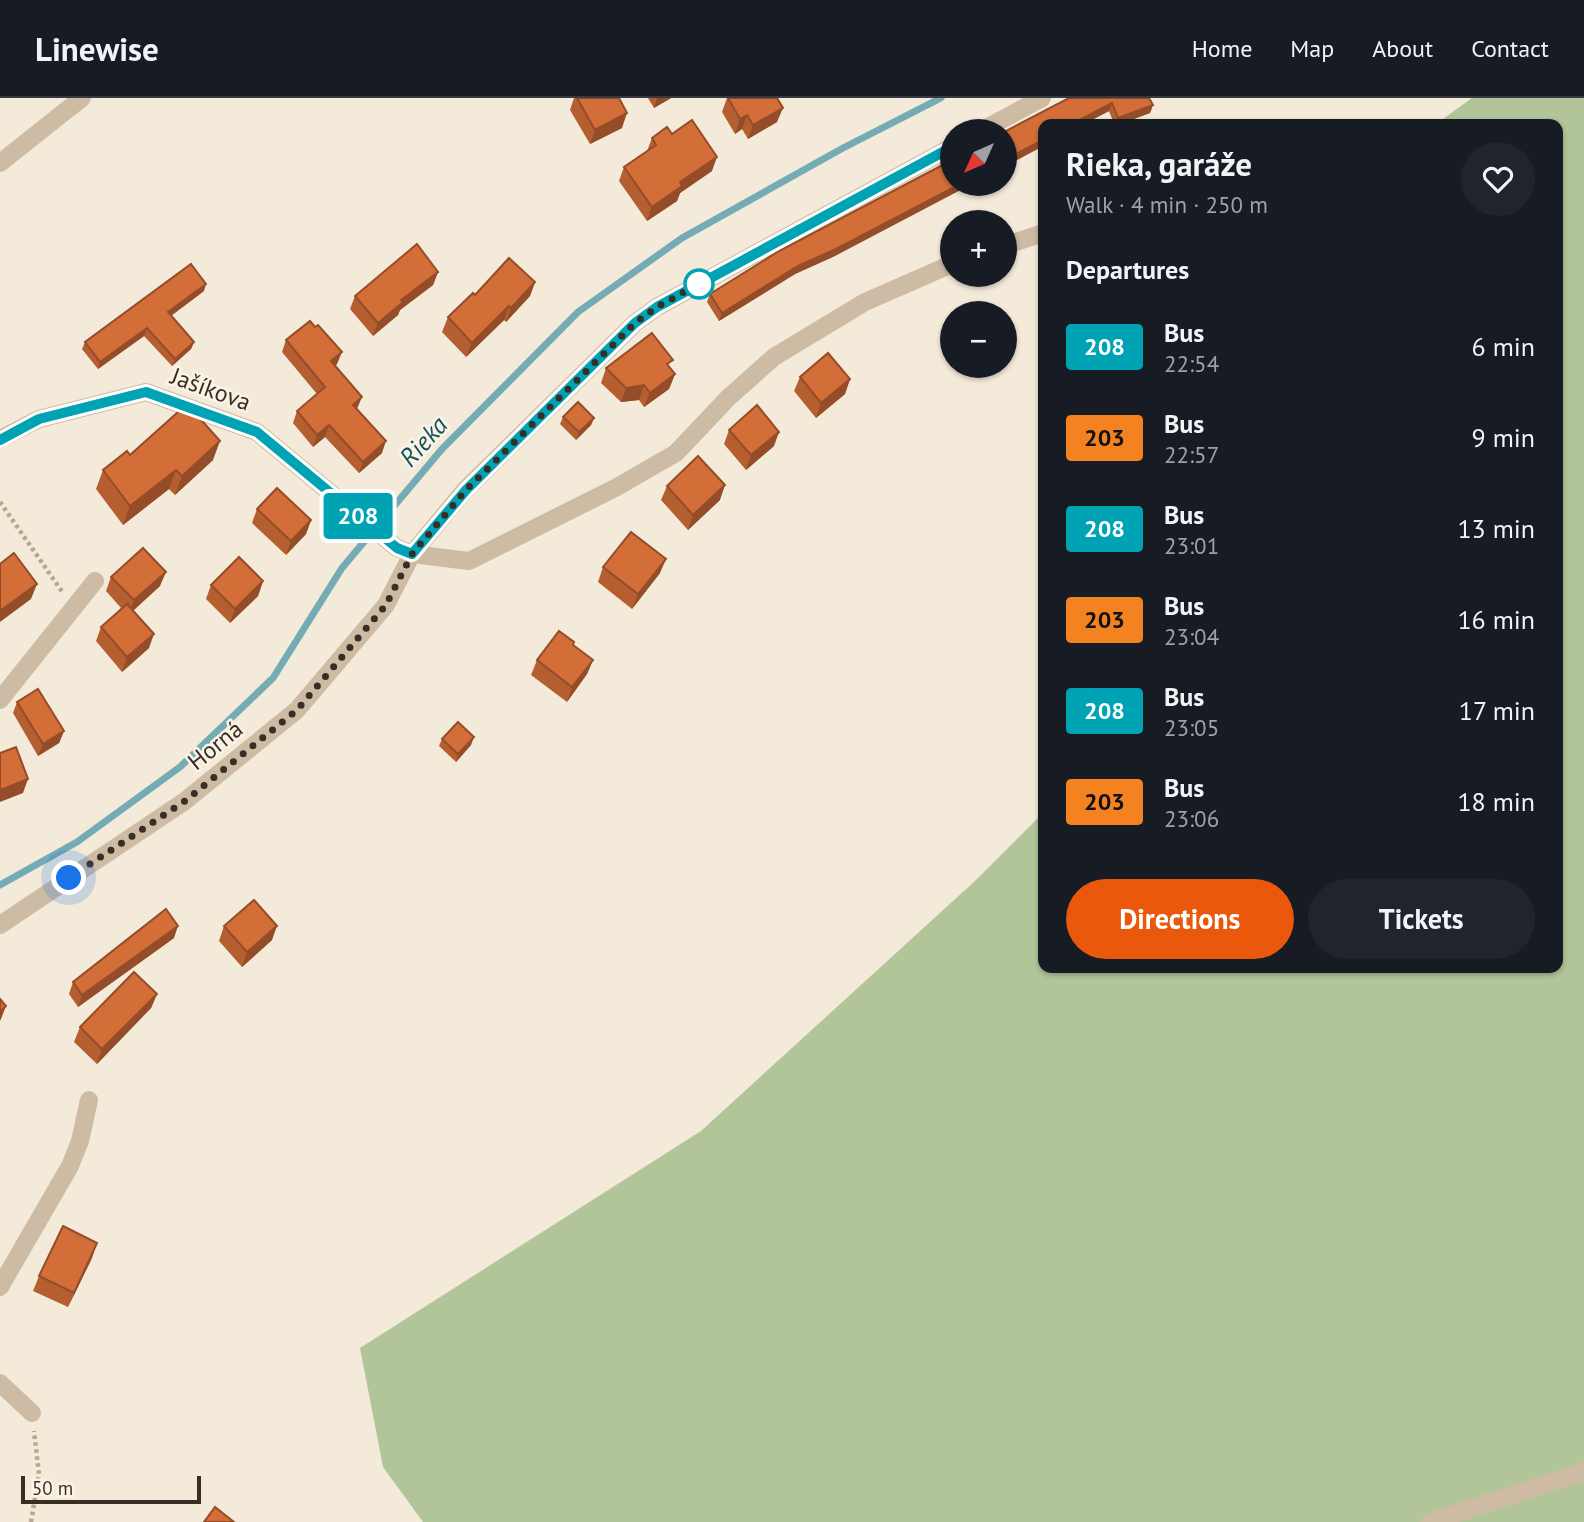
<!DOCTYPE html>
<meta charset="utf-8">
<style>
body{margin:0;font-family:"PT Sans",sans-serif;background:#20242c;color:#f1f3f6;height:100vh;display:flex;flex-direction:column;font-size:26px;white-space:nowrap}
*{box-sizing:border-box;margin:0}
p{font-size:23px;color:#9ea1a6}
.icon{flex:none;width:38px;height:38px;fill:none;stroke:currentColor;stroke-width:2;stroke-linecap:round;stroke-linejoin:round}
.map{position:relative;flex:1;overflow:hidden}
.sheet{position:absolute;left:1038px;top:21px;width:525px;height:854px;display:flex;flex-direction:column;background:#171b24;border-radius:14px;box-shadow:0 2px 5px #0004}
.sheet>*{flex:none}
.badge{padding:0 14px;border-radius:5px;font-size:24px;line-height:46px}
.needle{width:46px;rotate:225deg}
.fabs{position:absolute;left:940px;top:21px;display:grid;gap:14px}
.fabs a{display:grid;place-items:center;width:77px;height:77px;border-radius:50%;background:#171b24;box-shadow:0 2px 5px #0004;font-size:35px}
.scale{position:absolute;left:21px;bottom:18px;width:180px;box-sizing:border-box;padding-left:7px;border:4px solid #382e26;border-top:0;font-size:19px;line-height:24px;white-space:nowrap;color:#382e26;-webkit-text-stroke:5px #fbf4e6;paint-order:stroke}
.you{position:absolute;width:35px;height:35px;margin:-18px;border:5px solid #fff;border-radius:50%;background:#1a73e8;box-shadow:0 0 0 10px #1a73e833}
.map>.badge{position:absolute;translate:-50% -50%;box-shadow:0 0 0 4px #fff}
h2{padding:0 28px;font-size:26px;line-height:63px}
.round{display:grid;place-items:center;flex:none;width:74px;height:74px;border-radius:37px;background:#20242c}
.summary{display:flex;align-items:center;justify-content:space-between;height:119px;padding:0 28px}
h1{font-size:33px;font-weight:600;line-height:52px}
.primary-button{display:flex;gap:14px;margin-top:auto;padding:14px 28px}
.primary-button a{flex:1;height:80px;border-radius:42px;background:#ea580c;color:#fff;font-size:28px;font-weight:600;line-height:80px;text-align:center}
.primary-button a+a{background:#20242c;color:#f1f3f6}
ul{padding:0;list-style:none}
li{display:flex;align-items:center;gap:21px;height:91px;padding:0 28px}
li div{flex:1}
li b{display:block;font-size:26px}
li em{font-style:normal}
li .badge{min-width:77px;font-weight:700;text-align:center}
header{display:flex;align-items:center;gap:42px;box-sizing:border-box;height:98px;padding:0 35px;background:#171b24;border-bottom:2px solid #363941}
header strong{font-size:33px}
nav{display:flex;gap:38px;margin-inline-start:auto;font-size:24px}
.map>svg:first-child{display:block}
</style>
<header>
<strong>Linewise</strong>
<nav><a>Home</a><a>Map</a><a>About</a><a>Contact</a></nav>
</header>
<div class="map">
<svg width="1584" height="1424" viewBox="0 0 1584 1424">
<rect width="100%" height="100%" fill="#f4eada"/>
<path fill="#b1c598" d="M1472 0H1584V1424H423L383 1369 360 1250 701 1033 976 782 1043 715V870H1558V26H1436Z"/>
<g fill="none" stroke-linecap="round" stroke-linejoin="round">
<path stroke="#75abb4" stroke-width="7" d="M0 787 77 744 180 669 273 580 342 470 442 351 578 214 682 140 843 50 941 0"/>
<g stroke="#baa58e" stroke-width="4.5" stroke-dasharray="3.5 3.5" stroke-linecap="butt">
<path d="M0 404 63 495"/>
<path d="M31 1424 39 1376 34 1333"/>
</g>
<g stroke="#cebba4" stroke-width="18">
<path d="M981 33 1042 0"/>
<path d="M0 65 82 0"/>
<path d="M1004 148 1043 135"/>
<path d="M0 341 39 321 146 294 257 334 397 450 412 456 469 463 617 389 676 355 728 300 774 259 865 204 952 166"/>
<path d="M0 602 95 483"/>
<path d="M0 827 185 703 297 612 386 507 412 456 465 392 635 225 657 209 952 49"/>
<path d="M0 1189 70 1068 80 1043 89 1002"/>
<path d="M0 1285 32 1315"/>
<path d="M1430 1424 1584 1373"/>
</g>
</g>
<g fill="#b55f31">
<path d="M574 0H619L622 30 590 46 570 12Z"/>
<path d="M648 0H671L654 10Z"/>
<path d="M727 0 777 24 748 41 742 31 735 36 722 14Z"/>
<path d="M1069 0 1153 7 1150 15 1120 26H1114L1109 13 1084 26H1043V48L1004 69V34Z"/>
<path d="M672 36 712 73 680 95 677 103 647 123 619 83 624 69 647 53 652 40Z"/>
<path d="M835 158 795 176 719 223 707 204 710 196Z"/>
<path d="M438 174 433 187 400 212 398 217 373 238 350 211 355 198Z"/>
<path d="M535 184 530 198 506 224 504 222 466 259 442 234 448 219 475 197Z"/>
<path d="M204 193 171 218 194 244 191 251 172 268 144 238 98 271 82 251 85 244Z"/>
<path d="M286 242 337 266 335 268 357 311V312L382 355 359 375 325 339 313 349 293 325 297 313 317 296 282 254Z"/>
<path d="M606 270 675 276 669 291 644 309 639 302 621 304 601 285Z"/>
<path d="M800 279 850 281 845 296 816 320 794 293Z"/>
<path d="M563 319 594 320 591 327 576 342 560 326Z"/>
<path d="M729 332 774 348 746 372 724 346Z"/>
<path d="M130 357 213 362 175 397 169 391 123 427 96 391 103 372Z"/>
<path d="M667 388 720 402 688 432 661 402Z"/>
<path d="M257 411 311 422 306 436 286 457 252 425Z"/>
<path d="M603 469 660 475 632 511 598 484Z"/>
<path d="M111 479 160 488 133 513 149 550 122 574 96 543 101 529 122 511 106 493Z"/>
<path d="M263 483 258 498 230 525 206 501 211 487Z"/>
<path d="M574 544 573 547 593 562 587 576 567 604 531 577 537 562Z"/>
<path d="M17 604 64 633 59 645 38 658 13 615Z"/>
<path d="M442 641 471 647 456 664 439 648Z"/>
<path d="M224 828 272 842 242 869 219 843Z"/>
<path d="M174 840 78 909 69 896 73 884Z"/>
<path d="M157 896 151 910 97 966 74 944 80 929Z"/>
<path d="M92 1160 68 1209 33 1193 39 1178Z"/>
</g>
<g fill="#944d28">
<path d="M657 0H671L654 10Z"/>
<path d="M1112 5 1109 13 1084 26H1072Z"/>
<path d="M1153 7 1150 15 1120 26H1115L1118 20Z"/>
<path d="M783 10 777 24 748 41 753 27Z"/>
<path d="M627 15 622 30 590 46 595 32Z"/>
<path d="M747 17 742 31 735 36 740 21Z"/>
<path d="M1043 42V48L1004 69V62Z"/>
<path d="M717 59 712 73 680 95 677 103 647 123 652 109 680 84Z"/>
<path d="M960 86H972L835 158 795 176 719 223 722 215 798 168Z"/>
<path d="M438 174 433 187 400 212 398 217 373 238 378 225 401 202Z"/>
<path d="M535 184 530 198 506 224 511 210Z"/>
<path d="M206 186 204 193 165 222 168 214Z"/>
<path d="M509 208 504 222 466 259 472 245Z"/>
<path d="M147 230 144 238 98 271 100 264Z"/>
<path d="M194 244 191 251 172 268 175 261Z"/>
<path d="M342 254 337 266 327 275 331 263Z"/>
<path d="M675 276 669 291 644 309 650 295Z"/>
<path d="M850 281 845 296 816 320 821 305Z"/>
<path d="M644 287 639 302 621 304 626 290Z"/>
<path d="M362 299 357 311 348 319 353 307Z"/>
<path d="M594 320 591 327 576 342 579 334Z"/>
<path d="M329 327 325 339 313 349 317 337Z"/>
<path d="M779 334 774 348 746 372 751 357Z"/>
<path d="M220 343 213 362 175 397 182 378Z"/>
<path d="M386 343 382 355 359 375 363 364Z"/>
<path d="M176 372 169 391 123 427 130 408Z"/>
<path d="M725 387 720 402 688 432 693 417Z"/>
<path d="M311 422 306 436 286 457 291 443Z"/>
<path d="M666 461 660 475 632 511 638 496Z"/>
<path d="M166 474 160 488 128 517 134 502Z"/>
<path d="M263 483 258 498 230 525 235 511Z"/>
<path d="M37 486 31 501 0 524V513Z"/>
<path d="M154 536 149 550 122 574 127 559Z"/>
<path d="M593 562 587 576 567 604 572 589Z"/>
<path d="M64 633 59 645 38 658 43 646Z"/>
<path d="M474 639 471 647 456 664 458 656Z"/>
<path d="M28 681 23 695 0 704V692Z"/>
<path d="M178 828 174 840 78 909 82 897Z"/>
<path d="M277 828 272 842 242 869 247 854Z"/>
<path d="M157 896 151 910 97 966 102 951Z"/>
<path d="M6 908 1 921 0 923V914Z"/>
<path d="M97 1145 92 1160 68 1209 74 1195Z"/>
</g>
<g fill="#d36e39" stroke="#944d28" stroke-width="2">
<path d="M577 0H619L627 15 595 32Z"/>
<path d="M728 0H777L783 10 753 27 747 17 740 21Z"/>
<path d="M1069 0H1149L1153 7 1118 20 1112 5 1072 26H1043V42L1004 62V34Z"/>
<path d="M692 22 717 59 680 84 682 88 652 109 624 69 656 47 652 40 667 29 672 36Z"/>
<path d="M952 62V86H960L838 150 798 168 722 215 710 196 779 153Z"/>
<path d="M417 146 438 174 401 202 403 204 378 225 355 198Z"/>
<path d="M509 160 535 184 511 210 509 208 472 245 448 219 473 195 475 197Z"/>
<path d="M191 166 206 186 168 214 194 244 175 261 147 230 100 264 85 244Z"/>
<path d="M310 223 315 229 318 227 342 254 331 263 362 299 353 307 386 343 363 364 329 327 317 337 297 313 325 289 286 242Z"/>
<path d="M652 235 673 262 667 266 675 276 650 295 644 287 626 290 606 270Z"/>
<path d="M828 255 850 281 821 305 800 279Z"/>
<path d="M578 304 594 320 579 334 563 319Z"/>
<path d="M187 306 220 343 182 378 176 372 130 408 103 372 127 353 130 357Z"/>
<path d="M757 307 779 334 751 357 729 332Z"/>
<path d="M698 358 725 387 693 417 667 388Z"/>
<path d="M277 390 311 422 291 443 257 411Z"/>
<path d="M631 434 666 461 638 496 603 469Z"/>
<path d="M143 450 166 474 134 502 111 479Z"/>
<path d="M14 455 37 486 0 513V466Z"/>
<path d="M239 459 263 483 235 511 211 487Z"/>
<path d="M127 506 154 536 127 559 101 529Z"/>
<path d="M559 533 574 544 573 547 593 562 572 589 537 562Z"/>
<path d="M38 591 64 633 43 646 17 604Z"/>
<path d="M458 624 474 639 458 656 442 641Z"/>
<path d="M16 649 28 681 0 692V655Z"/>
<path d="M254 802 277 828 247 854 224 828Z"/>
<path d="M166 811 178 828 82 897 73 884Z"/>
<path d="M134 874 157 896 102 951 80 929Z"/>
<path d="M0 901 6 908 0 914Z"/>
<path d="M63 1128 97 1145 74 1195 39 1178Z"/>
<path d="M215 1409 234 1424H204Z"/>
</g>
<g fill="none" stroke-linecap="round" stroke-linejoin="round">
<g stroke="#fff" stroke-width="16">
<path id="line" d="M0 342 39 321 146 294 257 334 397 450 412 456 466 392 635 225 657 209 952 49"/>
</g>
<use href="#line" stroke="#00a3b4" stroke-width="10"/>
<path stroke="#382e26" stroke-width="7" stroke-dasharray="0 12.6" d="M69 780 185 703 297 612 386 507 412 456 466 392 635 225 657 209 706 182 699 186"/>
</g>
<circle fill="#fff" stroke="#00a3b4" stroke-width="3.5" cx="699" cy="186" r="14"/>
<g text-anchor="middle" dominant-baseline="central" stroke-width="5" stroke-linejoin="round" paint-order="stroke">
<g font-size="24" fill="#382e26" stroke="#fbf4e6">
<text transform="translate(211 291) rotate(20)">Jašíkova</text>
<text transform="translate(215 647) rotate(-39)">Horná</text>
</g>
<g font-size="26" font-style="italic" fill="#17535e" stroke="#fbf4e6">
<text transform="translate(423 343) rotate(-48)">Rieka</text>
</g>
</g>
</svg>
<div class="fabs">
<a><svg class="needle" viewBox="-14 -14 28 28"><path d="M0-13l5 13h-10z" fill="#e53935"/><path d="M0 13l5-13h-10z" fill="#9ea1a6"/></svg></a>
<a>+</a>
<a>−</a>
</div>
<div class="scale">50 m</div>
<div class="you" style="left:69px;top:780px"></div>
<b class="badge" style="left:358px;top:418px;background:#00a3b4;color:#fff">208</b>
<section class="sheet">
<div class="summary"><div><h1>Rieka, garáže</h1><p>Walk · 4 min · 250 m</p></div><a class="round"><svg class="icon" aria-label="heart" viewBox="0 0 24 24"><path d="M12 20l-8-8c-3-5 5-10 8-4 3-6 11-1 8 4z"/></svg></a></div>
<h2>Departures</h2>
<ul>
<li><span class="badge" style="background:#00a3b4;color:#fff">208</span><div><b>Bus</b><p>22:54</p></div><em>6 min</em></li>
<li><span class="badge" style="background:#f58220;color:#111">203</span><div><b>Bus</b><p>22:57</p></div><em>9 min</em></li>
<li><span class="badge" style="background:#00a3b4;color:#fff">208</span><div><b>Bus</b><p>23:01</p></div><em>13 min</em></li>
<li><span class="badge" style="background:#f58220;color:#111">203</span><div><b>Bus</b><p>23:04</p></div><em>16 min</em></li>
<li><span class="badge" style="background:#00a3b4;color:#fff">208</span><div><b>Bus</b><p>23:05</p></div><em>17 min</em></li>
<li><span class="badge" style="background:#f58220;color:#111">203</span><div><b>Bus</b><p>23:06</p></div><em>18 min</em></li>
</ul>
<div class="primary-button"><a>Directions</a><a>Tickets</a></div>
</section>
</div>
